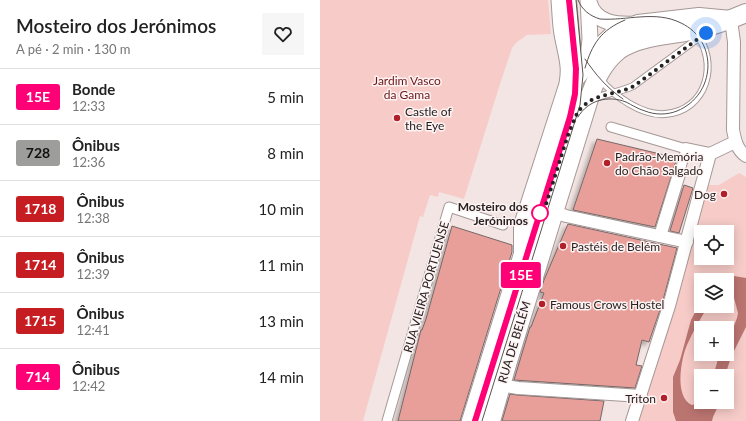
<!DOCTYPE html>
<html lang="pt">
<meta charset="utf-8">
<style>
body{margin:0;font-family:Lato,sans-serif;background:#f6f6f6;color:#222;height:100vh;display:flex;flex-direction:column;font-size:15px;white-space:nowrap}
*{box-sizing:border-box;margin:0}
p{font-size:13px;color:#767676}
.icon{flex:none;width:22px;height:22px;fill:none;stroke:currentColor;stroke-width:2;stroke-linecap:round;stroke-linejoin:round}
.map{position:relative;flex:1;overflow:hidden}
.sheet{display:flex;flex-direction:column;background:#fff;width:320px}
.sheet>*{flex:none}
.badge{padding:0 8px;border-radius:3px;font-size:14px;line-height:26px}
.buttons{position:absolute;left:374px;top:225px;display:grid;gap:8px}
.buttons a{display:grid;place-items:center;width:40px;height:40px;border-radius:0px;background:#fff;box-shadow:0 2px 10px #0003;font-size:20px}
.you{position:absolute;width:20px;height:20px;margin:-10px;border:3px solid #fff;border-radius:50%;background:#1a73e8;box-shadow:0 0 0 6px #1a73e833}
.map>.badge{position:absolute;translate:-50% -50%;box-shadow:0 0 0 2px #fff}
.round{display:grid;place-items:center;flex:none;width:42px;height:42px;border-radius:0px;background:#f6f6f6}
.overview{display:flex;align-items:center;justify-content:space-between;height:68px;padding:0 16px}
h1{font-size:19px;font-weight:600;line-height:30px}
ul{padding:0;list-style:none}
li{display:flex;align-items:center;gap:12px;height:56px;padding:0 16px;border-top:1px solid #e0e0e0}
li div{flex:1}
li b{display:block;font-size:15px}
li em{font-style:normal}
li .badge{min-width:44px;font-weight:700;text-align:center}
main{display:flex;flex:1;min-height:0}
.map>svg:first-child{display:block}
</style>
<main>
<section class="sheet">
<div class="overview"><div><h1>Mosteiro dos Jerónimos</h1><p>A pé · 2 min · 130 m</p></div><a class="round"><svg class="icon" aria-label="heart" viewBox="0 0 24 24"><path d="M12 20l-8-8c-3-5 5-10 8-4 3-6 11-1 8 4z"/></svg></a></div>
<ul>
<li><span class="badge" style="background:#f07;color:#fff">15E</span><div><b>Bonde</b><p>12:33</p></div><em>5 min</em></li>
<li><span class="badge" style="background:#9d9d9c;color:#111">728</span><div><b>Ônibus</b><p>12:36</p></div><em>8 min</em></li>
<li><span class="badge" style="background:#c61d23;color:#fff">1718</span><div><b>Ônibus</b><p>12:38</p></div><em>10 min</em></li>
<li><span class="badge" style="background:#c61d23;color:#fff">1714</span><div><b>Ônibus</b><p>12:39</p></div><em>11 min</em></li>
<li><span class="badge" style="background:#c61d23;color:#fff">1715</span><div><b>Ônibus</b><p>12:41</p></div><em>13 min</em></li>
<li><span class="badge" style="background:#f07;color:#fff">714</span><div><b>Ônibus</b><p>12:42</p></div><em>14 min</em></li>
</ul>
</section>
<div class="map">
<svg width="426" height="421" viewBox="0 0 426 421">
<defs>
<filter id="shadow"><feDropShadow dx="-3.5" dy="3.5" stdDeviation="2" flood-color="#0004"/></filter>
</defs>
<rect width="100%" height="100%" fill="#f3e5e3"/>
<g fill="#f7ccc8" fill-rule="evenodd">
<path d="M0 0H228L231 34 207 35 197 42 192 48 181 81 144 199 119 192 118 197 110 195 103 217 100 216 43 421H0Z"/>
<path d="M419 173 426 177V421H315L389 185H399ZM381 232H407V258H381ZM381 280H407V306H381ZM381 328H407V354H381ZM381 376H407V402H381Z"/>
</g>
<g fill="#bb7571">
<path d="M414 276 426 278V327L411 357 405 376H393L397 363 398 354H407V338L412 331 417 318 418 313 413 294 410 291 407 290V280H402Z"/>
<path d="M381 301V306H388C381 318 373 331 367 345 361 359 354 397 372 405L381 402H400L393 417 392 421H356L353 412V377L360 360 371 320Z"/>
</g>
<g fill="#e89f99" stroke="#746867" filter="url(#shadow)">
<path d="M277 139 357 158 335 227 253 210Z"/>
<path d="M364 185 373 188 359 233 350 231Z"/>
<path d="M248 224 357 248 342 304 329 342 322 340 316 365 322 366 315 388 194 380 210 327H211L224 293 220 292 224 280Z"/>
<path d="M132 226 192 245V252L140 421H78L101 330H102L106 319Z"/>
<path d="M190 394 197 395 284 401 280 421H182Z"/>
</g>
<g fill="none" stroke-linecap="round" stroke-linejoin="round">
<g stroke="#a59896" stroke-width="8">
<g id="service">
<path d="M253 0 259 66"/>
<path d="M280 79C294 96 322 116 345 114 387 111 400 62 375 32"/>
<path d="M273 99C286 93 301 92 313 86L381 36"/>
<path d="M212 255 254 115 258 100 260 81"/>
<path d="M161 418 175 373"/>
</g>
</g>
<g stroke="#a59896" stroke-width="11">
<g id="pedestrian">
<path d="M291 127 366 149 360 171"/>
<path d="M67 421 129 207 183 225"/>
</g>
</g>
<g stroke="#a59896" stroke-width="14">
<g id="minor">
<path d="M411 20 414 42 413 130C415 140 417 150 426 156"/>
<path d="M366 149 390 154 415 142"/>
<path d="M234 212 246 216 367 242"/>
<path d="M340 236 360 171"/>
<path d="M180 385 198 388 321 396"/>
<path d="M312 421 349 306 390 154"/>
</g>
</g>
<g stroke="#a59896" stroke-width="17">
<g id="tertiary">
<path d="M239 0C240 11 240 23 242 34 246 57 252 67 245 92"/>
<path d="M269 2C275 24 297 25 317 24"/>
<path d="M267 67 270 39 268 0"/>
</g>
</g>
<g stroke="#a59896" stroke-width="20">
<g id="secondary">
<path d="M151 421 203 254V227L205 219 247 89 280 47 293 35 303 30 318 24 379 17 411 20"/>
<path d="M171 421 188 361 268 102C274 83 282 63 299 50 319 36 348 36 370 31 389 27 408 21 426 13"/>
</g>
</g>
<use href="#service" stroke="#fff" stroke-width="6"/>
<use href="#pedestrian" stroke="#fff" stroke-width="9"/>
<use href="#minor" stroke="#fff" stroke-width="12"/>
<use href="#tertiary" stroke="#fff" stroke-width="15"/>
<use href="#secondary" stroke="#fff" stroke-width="18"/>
<g stroke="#5a5352" stroke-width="1">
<path d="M258 0C262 10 270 16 280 19 307 21 335 10 361 23 399 41 396 95 357 111 347 115 335 115 325 111 318 109 312 105 306 102 288 95 268 100 258 117"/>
<path d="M265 59C276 75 287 88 303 99"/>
<path d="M265 68C272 44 281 30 305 20"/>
<path d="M247 129 255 93 256 69 249 0"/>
<path d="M156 421 203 270"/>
<path d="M162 421 260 105 263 75 256 0"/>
</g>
</g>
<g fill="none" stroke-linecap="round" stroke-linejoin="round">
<g stroke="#fff" stroke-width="9">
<path id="line" d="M155 421 250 117 255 94 256 69 249 0"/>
</g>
<use href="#line" stroke="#f07" stroke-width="6"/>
<path stroke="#272222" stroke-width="4" stroke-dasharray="0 7.2" d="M220 213 223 214 248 135 258 111 268 102 275 98 308 89 314 86 386 33"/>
</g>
<g fill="#b11f29" stroke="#fef3f2" stroke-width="1.5">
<circle cx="77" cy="118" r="4"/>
<circle cx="287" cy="163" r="4"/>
<circle cx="404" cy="194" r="4"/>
<circle cx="243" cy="246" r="4"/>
<circle cx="222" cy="304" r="4"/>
<circle cx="344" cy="398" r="4"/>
</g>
<circle fill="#fff" stroke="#f07" stroke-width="2" cx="220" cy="213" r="8"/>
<g text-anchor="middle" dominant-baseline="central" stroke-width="3" stroke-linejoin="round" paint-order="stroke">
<g font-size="12" fill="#6b1619" stroke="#fef3f2">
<text x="87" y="80">Jardim Vasco<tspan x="87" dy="14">da Gama</tspan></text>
</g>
<g font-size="12" fill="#272222" stroke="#fef3f2" text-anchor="start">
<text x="85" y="111">Castle of<tspan x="85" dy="14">the Eye</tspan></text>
<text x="295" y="156">Padrão-Memória<tspan x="295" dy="14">do Chão Salgado</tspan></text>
<text x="396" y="194" text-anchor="end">Dog</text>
<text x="251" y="246">Pastéis de Belém</text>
<text x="230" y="304">Famous Crows Hostel</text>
<text x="336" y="398" text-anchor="end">Triton</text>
</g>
<g font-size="12" font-weight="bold" fill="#272222" stroke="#fef3f2" text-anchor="end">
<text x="208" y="206">Mosteiro dos<tspan x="208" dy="14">Jerónimos</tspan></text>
</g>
<g font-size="12" fill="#272222" stroke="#fef3f2">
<text transform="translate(106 287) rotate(-74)">RUA VIEIRA PORTUENSE</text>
<text transform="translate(194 342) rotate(-73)">RUA DE BELÉM</text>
</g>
</g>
</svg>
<div class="buttons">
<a><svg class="icon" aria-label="locate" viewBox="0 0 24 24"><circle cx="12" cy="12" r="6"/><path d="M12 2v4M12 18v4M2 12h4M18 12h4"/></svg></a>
<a><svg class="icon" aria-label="layers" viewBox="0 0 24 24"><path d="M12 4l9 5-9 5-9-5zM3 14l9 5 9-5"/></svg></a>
<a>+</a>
<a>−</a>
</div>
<div class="you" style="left:386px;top:33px"></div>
<b class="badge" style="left:201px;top:275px;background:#f07;color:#fff">15E</b>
</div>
</main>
